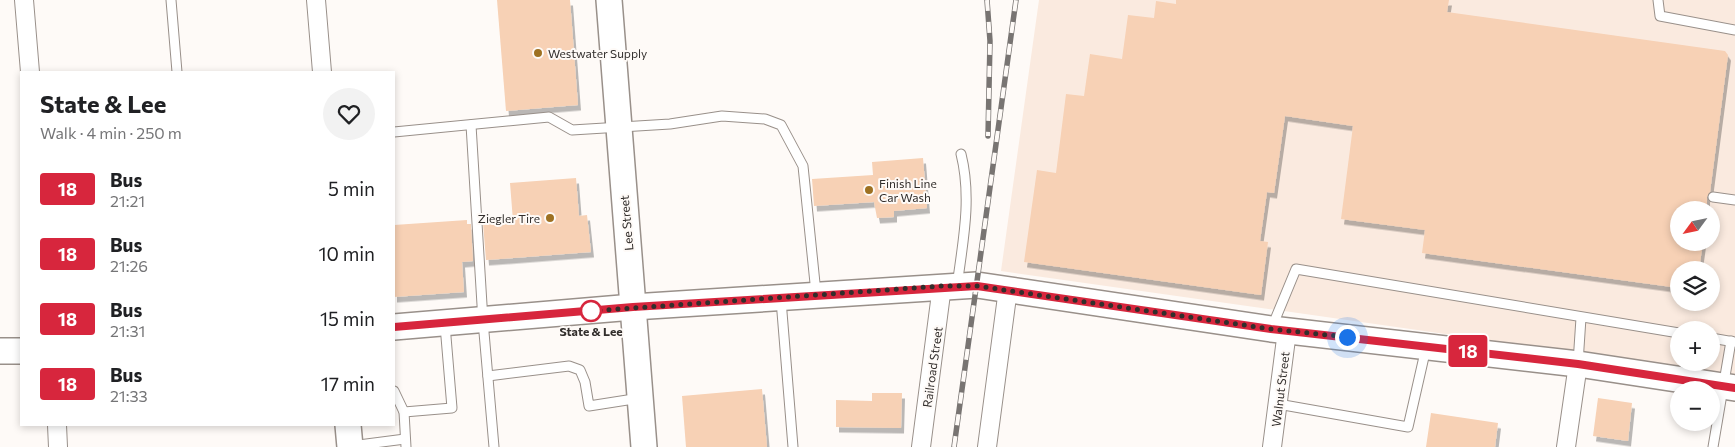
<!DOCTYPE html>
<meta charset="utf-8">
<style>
body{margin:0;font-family:Commissioner,sans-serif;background:#f2f2f2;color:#202124;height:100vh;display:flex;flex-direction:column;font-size:19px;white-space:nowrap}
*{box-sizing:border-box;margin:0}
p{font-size:16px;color:#757577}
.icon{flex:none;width:28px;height:28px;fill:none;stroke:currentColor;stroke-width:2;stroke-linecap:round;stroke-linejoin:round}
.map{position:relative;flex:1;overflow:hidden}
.details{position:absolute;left:20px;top:71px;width:375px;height:355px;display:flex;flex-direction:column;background:#fff;border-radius:0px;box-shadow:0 2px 8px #0003}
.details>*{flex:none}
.badge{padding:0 10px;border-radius:4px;font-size:18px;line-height:32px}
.needle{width:32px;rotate:237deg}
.fabs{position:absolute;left:1670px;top:201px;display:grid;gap:10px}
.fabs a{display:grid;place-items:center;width:50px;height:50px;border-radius:50%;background:#fff;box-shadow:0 2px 8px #0003;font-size:25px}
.you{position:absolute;width:25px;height:25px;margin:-12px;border:4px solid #fff;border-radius:50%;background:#1a73e8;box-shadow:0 0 0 8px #1a73e833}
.map>.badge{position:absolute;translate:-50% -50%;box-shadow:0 0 0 2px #fff}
.round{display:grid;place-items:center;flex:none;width:52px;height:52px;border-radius:26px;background:#f2f2f2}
.overview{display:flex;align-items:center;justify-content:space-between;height:85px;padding:0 20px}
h1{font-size:24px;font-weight:700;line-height:38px}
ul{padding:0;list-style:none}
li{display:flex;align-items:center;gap:15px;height:65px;padding:0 20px}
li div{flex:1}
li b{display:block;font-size:19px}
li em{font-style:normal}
li .badge{min-width:55px;font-weight:700;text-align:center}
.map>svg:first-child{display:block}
</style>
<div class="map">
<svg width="1735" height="447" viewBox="0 0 1735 447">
<defs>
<filter id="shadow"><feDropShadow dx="3" dy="5.5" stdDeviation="0" flood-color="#0004"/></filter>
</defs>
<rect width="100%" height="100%" fill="#fefaf7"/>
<path fill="#faeadf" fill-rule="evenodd" d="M1039 0H1735V375L1001 271ZM1679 210H1711V242H1679ZM1679 270H1711V302H1679ZM1679 330H1711V362H1679Z"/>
<g fill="#f7d1b5" filter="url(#shadow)">
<path d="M497 0H570L578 105 506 111Z"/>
<path d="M1176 0H1449L1447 12 1725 51 1728 55 1710 192 1707 197V210H1679V242H1703L1699 270H1679V288L1422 253 1425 230 1341 219 1353 126 1285 116 1274 193 1267 192 1260 241 1268 242 1261 295 1024 262 1037 170 1056 173 1066 94 1084 96 1090 54 1122 59 1128 15 1154 18 1156 1 1176 4Z"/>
<path d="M923 158 927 208 894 211V217L877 218 874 202 814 206 812 179 873 175 872 162Z"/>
<path d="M576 178 579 216 587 215 591 252 486 260 483 223 513 221 510 183Z"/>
<path d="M467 220V224H471L473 261 462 262 464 292 394 297V225Z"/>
<path d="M762 389 767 447H686L682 396Z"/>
<path d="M872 393H902L901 428 836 427V400L872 401Z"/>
<path d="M1598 398 1632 403 1628 441 1593 436Z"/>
<path d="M1431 413 1498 423 1495 447H1426Z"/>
</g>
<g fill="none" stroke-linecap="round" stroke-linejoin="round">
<g stroke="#99908a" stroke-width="11">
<g id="lane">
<path d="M171 0 177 72"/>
<path d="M1658 0 1660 16 1735 30"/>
<path d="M471 125 483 321 494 447"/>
<path d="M394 132 549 117 572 130 670 124 722 116 765 119 781 125 803 166 816 293"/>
<path d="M1713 197 1735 200"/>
<path d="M957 286C963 241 972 198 961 154"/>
<path d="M781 300 793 447"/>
<path d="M1272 327 1296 269 1679 333"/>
<path d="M1711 338 1735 342"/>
<path d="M1578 363 1581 318"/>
<path d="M488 376 569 366 580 370 585 382 589 406 640 398"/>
<path d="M394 391 404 412 406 447"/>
<path d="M1278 404 1408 427 1426 348"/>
<path d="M404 412 452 408 445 325"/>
<path d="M351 446 405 439"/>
<path d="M1713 447 1731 341"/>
</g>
</g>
<g stroke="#99908a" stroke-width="20">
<g id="street">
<path d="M24 0 30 72"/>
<path d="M316 0 322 72"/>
<path d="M57 425 58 447"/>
<path d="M921 447 942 286"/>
<path d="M987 447 1008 289"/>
<path d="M1272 447 1287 331"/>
<path d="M1566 447 1578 364"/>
</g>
</g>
<g stroke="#99908a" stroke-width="28">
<g id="secondary">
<path d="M609 0 644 447"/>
<path d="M394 327 633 307 977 285 1271 329 1578 364 1735 388"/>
<path d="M0 351H21"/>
<path d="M348 425 350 447"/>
</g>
</g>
<use href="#lane" stroke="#fff" stroke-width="9"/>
<use href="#street" stroke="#fff" stroke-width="18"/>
<use href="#secondary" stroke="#fff" stroke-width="25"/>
<g stroke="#787472" stroke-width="5.5">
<g id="rail">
<path d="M987 0 990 41 988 136"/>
<path d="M954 447 1016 0"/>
</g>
</g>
<use href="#rail" stroke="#fefaf7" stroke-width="4" stroke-dasharray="11" stroke-linecap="butt"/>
</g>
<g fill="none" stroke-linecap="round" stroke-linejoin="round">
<g stroke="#fff" stroke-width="11">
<path id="line" d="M394 327 633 307 977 286 1271 329 1578 364 1735 388"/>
</g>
<use href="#line" stroke="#d7263d" stroke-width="8"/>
<path stroke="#322e2c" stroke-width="5" stroke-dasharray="0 9" d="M591 311 942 286H977L1271 329 1347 337"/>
</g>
<g fill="#9e7122" stroke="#fefaf7" stroke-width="2">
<circle cx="538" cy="53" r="5"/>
<circle cx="869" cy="190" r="5"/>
<circle cx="550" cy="218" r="5"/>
</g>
<circle fill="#fff" stroke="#d7263d" stroke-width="2.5" cx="591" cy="311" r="10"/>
<g text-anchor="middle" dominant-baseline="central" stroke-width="4" stroke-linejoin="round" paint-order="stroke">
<g font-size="12" fill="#322e2c" stroke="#fefaf7" text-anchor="start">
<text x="548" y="53">Westwater Supply</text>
<text x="879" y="183">Finish Line<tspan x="879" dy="14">Car Wash</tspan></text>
<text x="540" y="218" text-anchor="end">Ziegler Tire</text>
</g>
<g font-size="12" fill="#322e2c" stroke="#fefaf7">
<text transform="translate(626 223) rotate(-95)">Lee Street</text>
<text transform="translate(932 367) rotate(-82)">Railroad Street</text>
<text transform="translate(1280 389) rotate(-83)">Walnut Street</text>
</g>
<g font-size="12" font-weight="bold" fill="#322e2c" stroke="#fefaf7">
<text x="591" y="331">State &amp; Lee</text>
</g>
</g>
</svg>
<div class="fabs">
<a><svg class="needle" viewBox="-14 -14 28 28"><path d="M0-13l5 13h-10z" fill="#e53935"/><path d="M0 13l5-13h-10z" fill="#757577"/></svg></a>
<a><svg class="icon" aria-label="layers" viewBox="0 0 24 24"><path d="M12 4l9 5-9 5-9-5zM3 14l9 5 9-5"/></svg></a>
<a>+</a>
<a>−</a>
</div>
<div class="you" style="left:1347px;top:337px"></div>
<b class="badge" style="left:1468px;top:351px;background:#d7263d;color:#fff">18</b>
<section class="details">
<div class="overview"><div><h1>State &amp; Lee</h1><p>Walk · 4 min · 250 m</p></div><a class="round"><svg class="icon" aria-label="heart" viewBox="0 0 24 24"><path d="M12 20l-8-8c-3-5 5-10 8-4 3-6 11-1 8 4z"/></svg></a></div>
<ul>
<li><span class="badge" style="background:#d7263d;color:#fff">18</span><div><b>Bus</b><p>21:21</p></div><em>5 min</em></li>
<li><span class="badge" style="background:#d7263d;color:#fff">18</span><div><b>Bus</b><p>21:26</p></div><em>10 min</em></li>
<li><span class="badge" style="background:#d7263d;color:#fff">18</span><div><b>Bus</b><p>21:31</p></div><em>15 min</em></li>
<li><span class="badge" style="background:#d7263d;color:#fff">18</span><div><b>Bus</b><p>21:33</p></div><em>17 min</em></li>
</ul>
</section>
</div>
